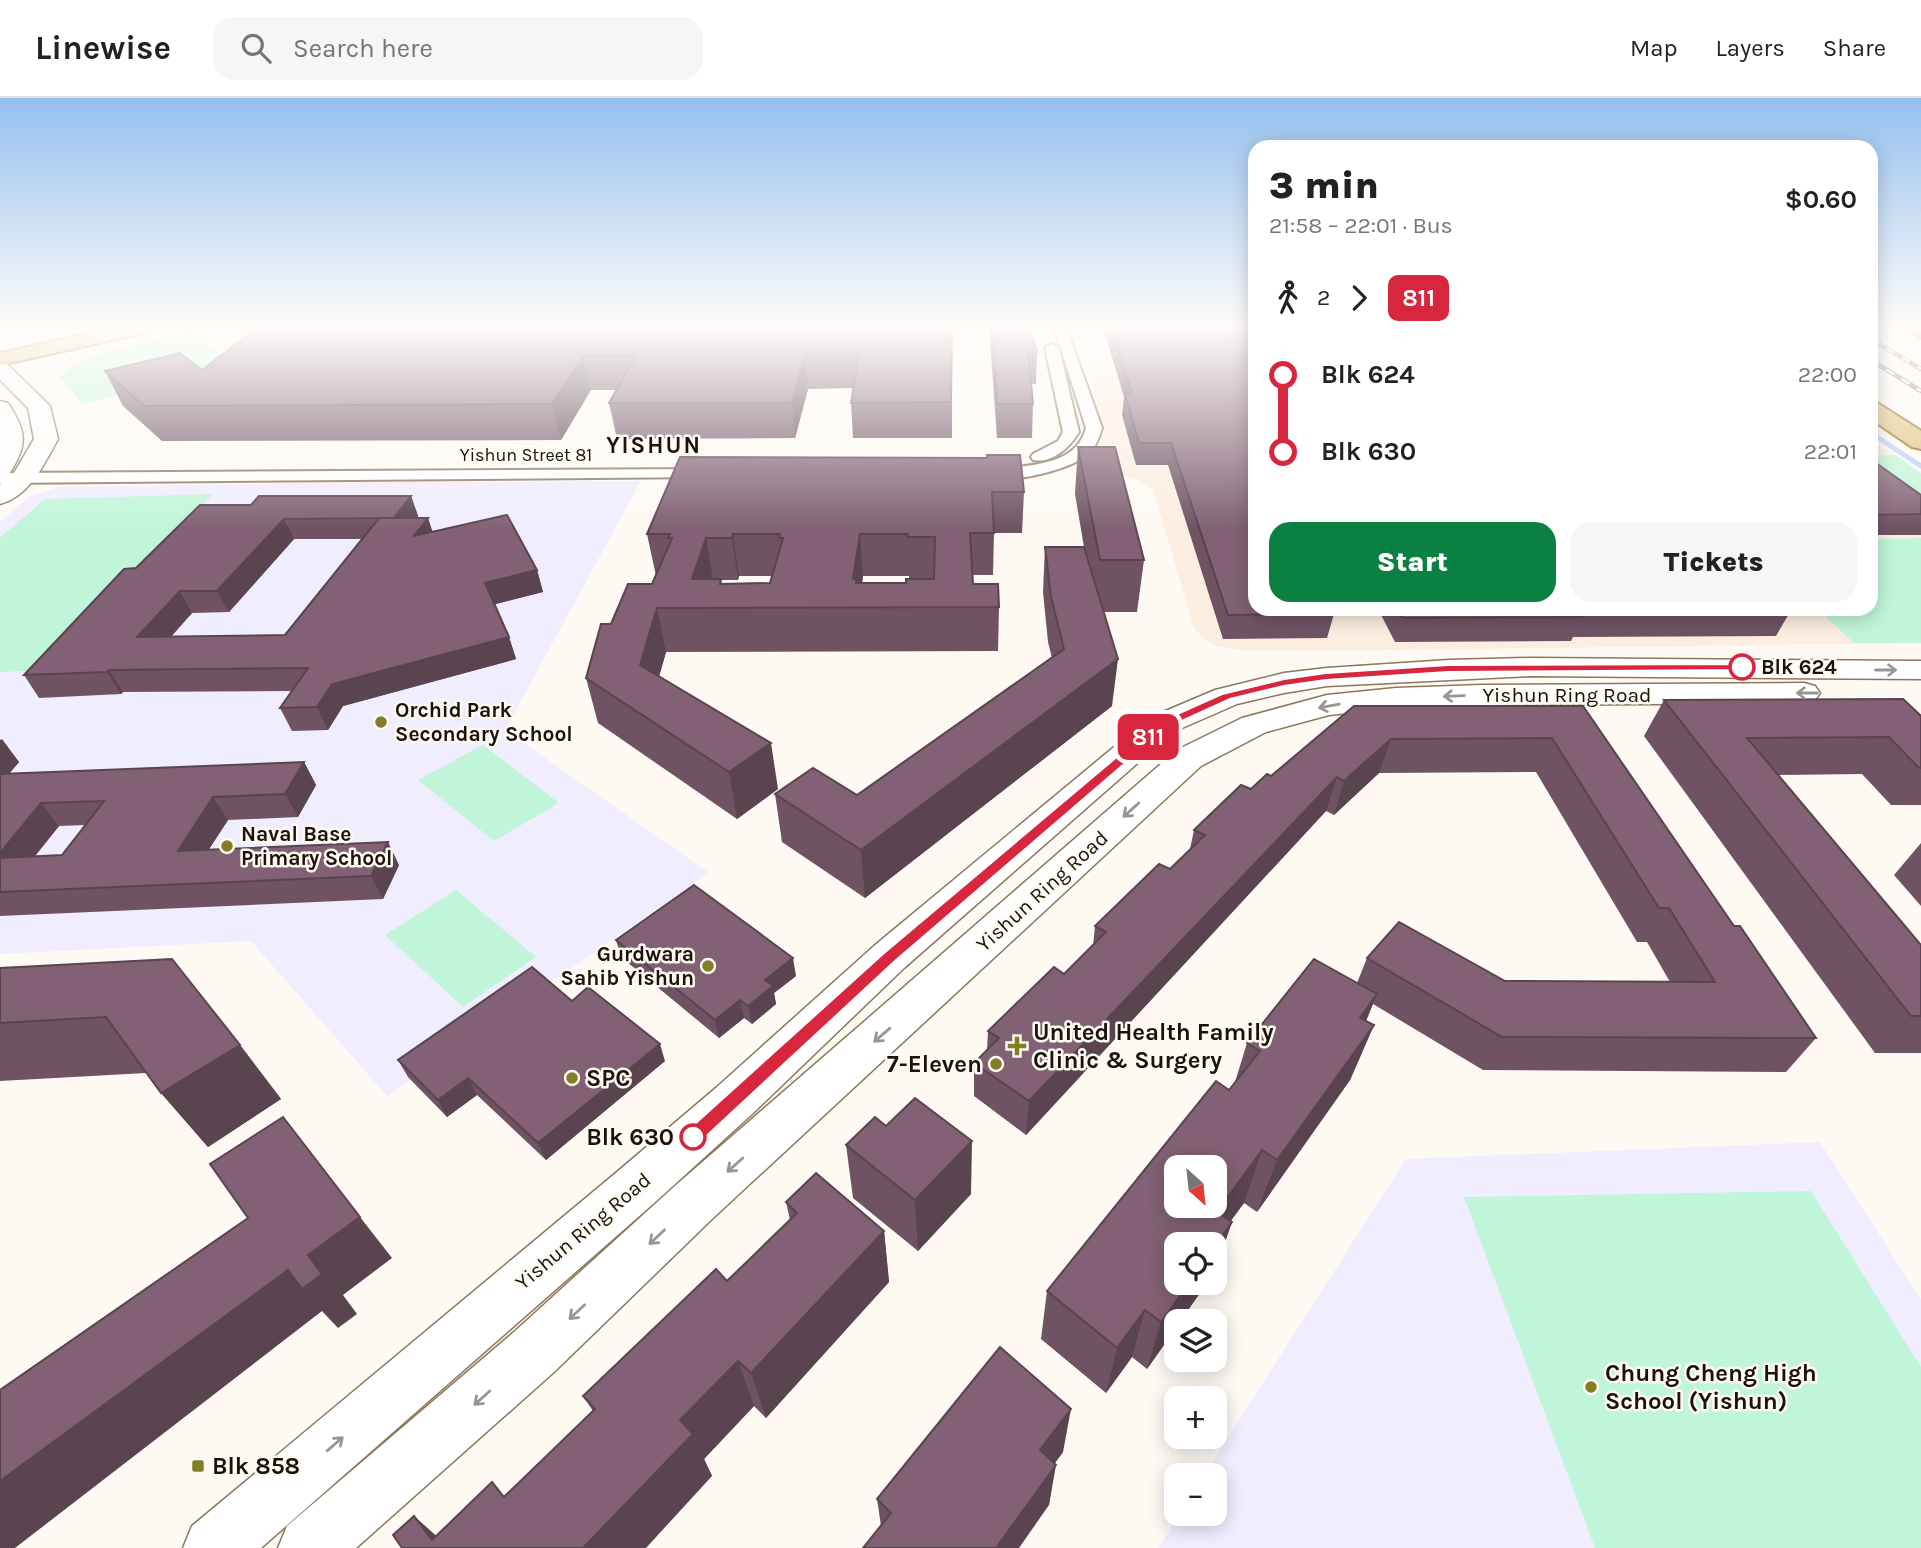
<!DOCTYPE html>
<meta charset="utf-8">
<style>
body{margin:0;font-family:Karla,sans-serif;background:#f6f6f6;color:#222;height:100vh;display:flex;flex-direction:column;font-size:26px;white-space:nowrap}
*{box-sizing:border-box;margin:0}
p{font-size:23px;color:#767676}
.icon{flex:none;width:38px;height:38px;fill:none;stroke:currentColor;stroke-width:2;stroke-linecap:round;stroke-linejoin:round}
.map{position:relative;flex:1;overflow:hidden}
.panel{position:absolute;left:1248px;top:42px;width:630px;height:476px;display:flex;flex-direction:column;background:#fff;border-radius:21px;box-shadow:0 4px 18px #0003}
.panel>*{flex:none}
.badge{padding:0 14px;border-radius:10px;font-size:24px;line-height:46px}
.needle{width:46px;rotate:153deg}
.fabs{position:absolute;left:1164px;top:1057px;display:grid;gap:14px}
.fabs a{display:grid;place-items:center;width:63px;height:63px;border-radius:14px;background:#fff;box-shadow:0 4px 18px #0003;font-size:35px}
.map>.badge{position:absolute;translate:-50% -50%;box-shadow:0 0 0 4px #fff}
.legs{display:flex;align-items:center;gap:10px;height:77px;padding:0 21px;font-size:23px}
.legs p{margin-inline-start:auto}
.summary{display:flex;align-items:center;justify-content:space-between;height:119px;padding:0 21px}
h1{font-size:38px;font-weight:800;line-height:52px}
.cta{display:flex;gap:14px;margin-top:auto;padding:14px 21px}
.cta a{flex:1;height:80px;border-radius:21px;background:#0b8043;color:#fff;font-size:28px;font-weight:800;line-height:80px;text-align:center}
.cta a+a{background:#f6f6f6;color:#222}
ul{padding:0 21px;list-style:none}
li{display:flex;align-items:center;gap:24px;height:77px;font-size:26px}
li i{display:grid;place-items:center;width:10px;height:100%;margin:0 9px;background:currentColor}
li i::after{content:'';width:18px;height:18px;margin:-9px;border:5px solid;border-radius:50%;background:#fff}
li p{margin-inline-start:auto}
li:first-child i{background:linear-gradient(#0000 50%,currentColor 0)}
li:last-child i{background:linear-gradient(currentColor 50%,#0000 0)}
header{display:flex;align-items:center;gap:42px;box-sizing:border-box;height:98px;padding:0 35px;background:#fff;border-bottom:2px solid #e0e0e0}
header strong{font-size:33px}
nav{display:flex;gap:38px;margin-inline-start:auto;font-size:24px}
.search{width:490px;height:63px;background:#f6f6f6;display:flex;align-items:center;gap:18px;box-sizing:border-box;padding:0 24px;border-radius:21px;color:#767676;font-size:26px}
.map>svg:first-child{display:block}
</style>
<header>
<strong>Linewise</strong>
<div class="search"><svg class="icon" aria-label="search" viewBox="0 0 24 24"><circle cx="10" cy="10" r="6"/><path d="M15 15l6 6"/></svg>Search here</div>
<nav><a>Map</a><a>Layers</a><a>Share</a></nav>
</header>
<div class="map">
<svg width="1921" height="1450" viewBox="0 0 1921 1450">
<rect width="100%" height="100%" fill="#fef9f3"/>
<path fill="#fbeee0" d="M1091 278H1255V511H1871V341L1921 376V545L1310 553 1239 552 1218 548 1206 543 1194 530 1153 391 1139 383 1082 363 1096 352 1104 337Z"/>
<g fill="#f0edff">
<path d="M641 383 505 632 709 775 387 998 251 843 0 856V424L29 399 59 389 359 384Z"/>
<path d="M1820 1044 1921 1202V1450H1158L1180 1416H1214V1377H1204L1406 1061Z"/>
</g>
<g fill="#c0f5d9">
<path d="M191 234 234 267 82 306 60 279C80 252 158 243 191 234Z"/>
<path d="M1871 357H1896L1921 375V407L1871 369Z"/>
<path d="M213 396 49 572 0 574V440L45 401Z"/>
<path d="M1921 440V545H1854L1817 511H1871V441Z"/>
<path d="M483 647 559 705 494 743 418 682Z"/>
<path d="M456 792 536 859 463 909 385 837Z"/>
<path d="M1811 1093 1921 1269V1450H1595L1464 1099Z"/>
</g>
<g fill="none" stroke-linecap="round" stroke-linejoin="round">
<path stroke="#b5cff6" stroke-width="5" d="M1871 335 1921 368"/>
<g stroke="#8d765b" stroke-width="4">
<g id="street">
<path d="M1054 229H1066L1102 330C1099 341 1095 351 1086 358 1066 373 1009 386 985 380L983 377 985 374C1019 365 1075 373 1086 330Z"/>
<path d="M1052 246 1059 250 1079 334C1070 349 1052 366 1033 362L1031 359 1033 356 1058 343 1063 334 1045 250Z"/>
<path d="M706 371 712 373 714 376 712 379 0 385V375Z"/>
</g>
</g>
<g stroke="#8d765b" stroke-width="3">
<g id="secondary">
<path d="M0 264 7 266 50 308 58 341C44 366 30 398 0 406V386L14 375 34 341 28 310 0 282Z"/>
<path d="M0 303 8 305C27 334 28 347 9 376L0 378Z"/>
<path d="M1531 560 1921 563V581L1531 578 1327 588 1284 595 1237 606 1173 634 904 870 751 1017 653 1106 261 1450H183L192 1428 617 1074 717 989 874 848 1149 620 1215 592 1284 575 1327 570 1449 562Z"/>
<path d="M1804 585 1815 588 1820 595 1815 602 1804 605 1482 607 1396 610 1329 617 1266 634 1201 668 712 1121 554 1274 356 1450H278L287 1428 514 1234 676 1087 1177 652 1242 620 1327 597 1396 590 1482 587Z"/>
</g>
</g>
<g stroke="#8a6812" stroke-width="4">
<g id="primary">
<path d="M117 229H155L145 235 0 267V255Z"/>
<path d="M1871 304 1879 306 1921 333V351L1912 349 1871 321Z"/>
</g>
</g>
<use href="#street" fill="#fff" fill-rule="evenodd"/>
<use href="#secondary" fill="#fff" fill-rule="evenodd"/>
<use href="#primary" fill="#dcbf74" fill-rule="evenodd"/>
<g stroke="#7e776e" stroke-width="4.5">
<g id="rail">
<path d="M1871 241 1921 271"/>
<path d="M1871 262 1921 293"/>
</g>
</g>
<use href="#rail" stroke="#fef9f3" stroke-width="2.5" stroke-dasharray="9" stroke-linecap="butt"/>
</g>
<g fill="#6f5363" fill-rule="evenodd">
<path d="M952 229V340H853L851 305 853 290 808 291 795 340 617 341 609 305 617 292H591L561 342 162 343 123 308 105 273 202 272Z"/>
<path d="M989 229H1030L1037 254 1036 286H1031L1033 306 1032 340H997Z"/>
<path d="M1103 229H1255V511L1334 516 1327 540 1223 541 1168 367H1136L1122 317 1124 299Z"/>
<path d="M1898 229H1921V242Z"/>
<path d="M1078 349 1144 462 1137 514H1103L1112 608 865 800 782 744 775 696 857 697 1052 560 1048 544 1043 494 1045 449H1084L1075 396Z"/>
<path d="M680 359 1024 394 1022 435H994L993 477H973V486L999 509 998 553 666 554 659 578 778 691 737 721 598 625 586 580 611 526 652 486 656 478 647 436ZM739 478H773L770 485 722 486 721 482H738ZM863 478H909V481L906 485H862Z"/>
<path d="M1871 365 1921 397V437H1871Z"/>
<path d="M411 398 418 418 417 420H428L432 434 537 472 543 494 494 506 509 539 516 561 343 608 328 632 292 633 280 610 292 593 123 594 121 596 39 600 24 577 136 470 251 407ZM294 441H362L285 537 171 539 192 515 229 514Z"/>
<path d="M1378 511H1788L1790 514 1776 538 1573 539 1571 543 1395 544Z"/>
<path d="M1664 602 1921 618V707H1891L1862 676 1778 677 1921 847V955H1875L1644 638Z"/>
<path d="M1354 608H1583L1734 828 1816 940 1786 974 1483 972 1373 906 1366 923 1374 927 1350 982 1257 1114 1244 1105 1230 1123 1232 1124 1214 1175 1176 1185H1207L1147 1271 1132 1259 1106 1295 1041 1241 1047 1193 1229 992 1235 984 1247 945 1357 885 1367 860 1505 883 1670 884 1647 844H1637L1536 674 1379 675 1334 717 1326 713 1026 1037 974 998V965L987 952 988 933 1064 876 1093 848 1095 828 1170 771 1190 751 1194 732 1271 678Z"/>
<path d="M0 641 19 664 9 676 304 664 316 687 298 719 228 722 209 751 399 767 383 801 0 818ZM85 727 62 757 35 758 59 728Z"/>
<path d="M1921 745V808L1894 777Z"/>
<path d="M616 842 796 878 774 895 776 906 752 926 744 920 719 940 621 859Z"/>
<path d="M0 870 240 947 281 1001 208 1049 161 995 146 975 0 983Z"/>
<path d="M398 962 665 963 546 1062 477 997 447 1019 408 979Z"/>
<path d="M886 1028 971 1096 918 1153 853 1100 846 1047Z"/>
<path d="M786 1104 884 1133 889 1184 766 1320 754 1308 704 1361 712 1378 436 1438 505 1397 593 1313 583 1298 727 1183 790 1122Z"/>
<path d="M1063 1354 1055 1365 1049 1407 881 1428 877 1401Z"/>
</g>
<g fill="#5a4450">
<path d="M805 257 808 291 795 340 792 305Z"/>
<path d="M583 258 591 292 561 342 552 306Z"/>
<path d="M411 398 418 418 402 441 394 420Z"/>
<path d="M428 420 435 441 414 438Z"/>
<path d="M284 421 294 441 229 514 217 493Z"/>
<path d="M733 436 739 478 738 482 732 440Z"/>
<path d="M860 436 863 478 858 510 853 481Z"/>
<path d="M706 440 713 482 692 481Z"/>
<path d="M537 472 543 494 492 507 485 485Z"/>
<path d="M180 493 192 515 150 561 137 539Z"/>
<path d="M657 510 666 554 650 611 640 567Z"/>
<path d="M509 539 516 561 343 608 328 632 317 609 332 586Z"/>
<path d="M1118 561 1112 608 865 800 861 752Z"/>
<path d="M109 572 123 594 121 596 107 574Z"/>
<path d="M2 641 19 664 0 685V643Z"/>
<path d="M1391 641 1379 675 1334 717 1344 683Z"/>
<path d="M771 645 778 691 737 721 729 674Z"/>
<path d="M304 664 316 687 298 719 285 696Z"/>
<path d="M1337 679 1326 713 1026 1037 1029 1003Z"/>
<path d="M213 699 228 722 193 776 178 753Z"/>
<path d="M41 705 59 728 15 783 0 765V755Z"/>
<path d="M388 744 399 767 383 801 371 778Z"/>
<path d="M793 860 796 878 774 895 776 906 752 926 748 908 765 882Z"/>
<path d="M1377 896 1354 952 1360 920Z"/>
<path d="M740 902 744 920 719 940 715 922Z"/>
<path d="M1374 927 1350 982 1257 1114 1277 1062Z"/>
<path d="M660 946 665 963 546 1062 538 1045Z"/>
<path d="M240 947 281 1001 208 1049 161 995Z"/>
<path d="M468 980 477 997 447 1019 438 1002Z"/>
<path d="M972 1043 971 1096 918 1153 915 1102Z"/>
<path d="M1262 1052 1244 1105 1214 1146 1217 1114Z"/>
<path d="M360 1119 392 1160 343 1197 357 1216 338 1230 322 1213 15 1450H0V1383Z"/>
<path d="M1232 1124 1214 1175V1149Z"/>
<path d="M884 1133 889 1184 766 1320 751 1275Z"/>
<path d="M1189 1185H1207L1180 1223H1176V1230L1147 1271 1161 1224Z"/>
<path d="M1145 1212 1132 1259 1106 1295 1117 1250Z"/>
<path d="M738 1263 754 1308 704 1361 712 1378 646 1450H583L680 1322Z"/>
<path d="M1071 1311 1063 1354 1034 1393 1040 1352Z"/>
<path d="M1056 1367 1049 1407 1019 1450H996Z"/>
<path d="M414 1418 450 1450 432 1442Z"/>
</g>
<g fill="#816173" stroke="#5a4450" stroke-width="2" fill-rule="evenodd">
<path d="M258 229H952L951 304 851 305 859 257H805L792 305H609L636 258H583L552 306 144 308 105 273 180 255 202 272Z"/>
<path d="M992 229H1030L1037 254H1028L1033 306H997Z"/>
<path d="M1111 229H1255V511H1331L1334 516 1228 517 1171 345H1139L1125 296H1132Z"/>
<path d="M1078 349H1115L1144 462H1100Z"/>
<path d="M987 357H1020L1024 394H992L994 435H970L973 486H998L999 509 657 510 640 567 771 645 729 674 586 580 601 526H611L628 486H652L672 440H668L670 436H647L680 359 987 360ZM733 436H780L779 440H783L770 485 720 486 721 481H692L706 440H732ZM860 436H908L907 439H935L934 481H906V485H856V481H853Z"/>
<path d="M1871 365H1876L1921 397V416L1871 417Z"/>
<path d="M259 398H411L394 420 284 421 217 493H180L137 539 285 537 379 420H428L414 438 507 417 537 472 485 485 509 539 332 586 317 609 280 610 308 570 109 572 107 574 24 577 124 471 136 470 200 407H251Z"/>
<path d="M1045 449H1084L1118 561 861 752 775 696 813 670 857 697 1064 551 1051 499Z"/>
<path d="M1398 511H1788L1790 514 1579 515 1582 519 1402 520Z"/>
<path d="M1903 601 1921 618V670H1919L1889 639 1747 640 1921 847V918H1911L1664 602Z"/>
<path d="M1354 608H1583L1734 828H1740L1816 940 1502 939 1367 860 1399 824 1505 883 1715 884 1669 810H1659L1552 640 1391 641 1344 683 1337 679 1029 1003 974 965 999 940 988 933 1054 869 1064 876 1106 834 1095 828 1159 766 1170 771 1205 737 1194 732 1241 687 1251 691 1267 676 1271 678Z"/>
<path d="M304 664 285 696 213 699 178 753 388 744 371 778 0 794V760L62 757 104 703 41 705 0 755V676Z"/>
<path d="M694 787 793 860 765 882 773 888 748 908 740 902 715 922 616 842Z"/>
<path d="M172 861 240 947 161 995 106 919 0 925V870Z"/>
<path d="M1314 861 1377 896 1360 920 1374 927 1277 1062 1262 1052 1217 1114 1232 1124 1214 1149V1146H1176V1185H1189L1161 1224 1145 1212 1117 1250 1047 1193 1216 983 1229 992 1260 953 1247 945ZM1176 1069H1214V1108H1176Z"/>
<path d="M532 869 572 903 588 889 660 946 538 1045 468 980 438 1002 398 962Z"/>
<path d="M915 1000 972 1043 915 1102 846 1047 875 1019 886 1028Z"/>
<path d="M283 1019 360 1119 308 1157 322 1176 302 1191 288 1172 0 1383V1292L248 1120 210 1066Z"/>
<path d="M816 1075 884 1133 751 1275 738 1263 680 1322 693 1336 583 1450H402L393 1437 414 1418 432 1442 492 1384 504 1399 595 1311 583 1298 716 1171 727 1183 797 1115 786 1104Z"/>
<path d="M1000 1249 1071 1311 1040 1352 1056 1367 996 1450H863L891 1415 877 1401Z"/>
</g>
<defs><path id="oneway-shaft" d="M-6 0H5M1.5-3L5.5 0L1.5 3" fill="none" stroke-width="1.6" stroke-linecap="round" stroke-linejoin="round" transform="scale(1.75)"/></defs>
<g stroke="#999590">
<use href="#oneway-shaft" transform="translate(1886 572)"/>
<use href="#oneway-shaft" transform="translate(1807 595) rotate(180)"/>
<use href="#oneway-shaft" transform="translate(1454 598) rotate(178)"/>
<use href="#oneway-shaft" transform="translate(1329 608) rotate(170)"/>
<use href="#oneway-shaft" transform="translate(1131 712) rotate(138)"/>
<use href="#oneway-shaft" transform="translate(882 937) rotate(139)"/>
<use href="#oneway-shaft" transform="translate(735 1067) rotate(138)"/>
<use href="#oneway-shaft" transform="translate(657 1139) rotate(137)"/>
<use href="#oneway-shaft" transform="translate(577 1214) rotate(137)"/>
<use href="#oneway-shaft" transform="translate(482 1300) rotate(138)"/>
<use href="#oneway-shaft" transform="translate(335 1346) rotate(-41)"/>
</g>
<linearGradient id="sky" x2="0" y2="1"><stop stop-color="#93bfee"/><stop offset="0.53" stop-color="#fffcfa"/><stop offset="1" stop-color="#fffcfa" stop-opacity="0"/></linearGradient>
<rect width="1921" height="432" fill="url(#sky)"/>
<path fill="#d7263d" stroke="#fff" stroke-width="2" d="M1742 566 1746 567V572L1448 574 1326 582 1284 588 1230 601 1166 630 895 863 700 1044 693 1047 687 1044 684 1039 687 1033 884 855 1157 625 1222 596 1284 581 1326 575 1448 567Z"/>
<g fill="#fff" stroke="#d7263d" stroke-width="3.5">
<circle cx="1742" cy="569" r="12"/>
<circle cx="693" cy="1039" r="12"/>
</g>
<g fill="#837e25" stroke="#fef9f3" stroke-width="2.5">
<circle cx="381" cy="624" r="7"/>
<circle cx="227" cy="748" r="7"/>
<circle cx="708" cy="868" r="7"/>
<path d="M1013.5 937.5h7v7h7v7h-7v7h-7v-7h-7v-7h7z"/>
<circle cx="996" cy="966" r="7"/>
<circle cx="572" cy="980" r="7"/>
<circle cx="1591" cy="1289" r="7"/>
<rect x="191" y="1361" width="14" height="14" rx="3.5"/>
</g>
<g text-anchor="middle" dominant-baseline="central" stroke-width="5" stroke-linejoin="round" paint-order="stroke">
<g font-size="18" fill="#1c1308" stroke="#fef9f3">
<text x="526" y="357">Yishun Street 81</text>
</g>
<g font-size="21" font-weight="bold" fill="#1c1308" stroke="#fef9f3" text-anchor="start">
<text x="1761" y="569">Blk 624</text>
</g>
<g font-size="21" fill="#1c1308" stroke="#fef9f3">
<text x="1567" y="597">Yishun Ring Road</text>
<text transform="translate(1042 793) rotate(-42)">Yishun Ring Road</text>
<text transform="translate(583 1133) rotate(-40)">Yishun Ring Road</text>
</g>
<g font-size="21" font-weight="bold" fill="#1c1308" stroke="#fef9f3" text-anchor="start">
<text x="395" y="612">Orchid Park<tspan x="395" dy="24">Secondary School</tspan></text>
<text x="241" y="736">Naval Base<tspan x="241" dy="24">Primary School</tspan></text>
<text x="694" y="856" text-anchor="end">Gurdwara<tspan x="694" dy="24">Sahib Yishun</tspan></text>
</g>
<g font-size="23" font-weight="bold" letter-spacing="2" fill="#1c1308" stroke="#fef9f3">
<text x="654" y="347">YISHUN</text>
</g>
<g font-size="24" font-weight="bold" fill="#1c1308" stroke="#fef9f3" text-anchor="start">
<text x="1033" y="934">United Health Family<tspan x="1033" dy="28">Clinic &amp; Surgery</tspan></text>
<text x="982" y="966" text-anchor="end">7-Eleven</text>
<text x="586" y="980">SPC</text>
<text x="1605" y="1275">Chung Cheng High<tspan x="1605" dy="28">School (Yishun)</tspan></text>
<text x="212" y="1368">Blk 858</text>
</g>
<g font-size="24" font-weight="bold" fill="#1c1308" stroke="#fef9f3" text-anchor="end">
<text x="674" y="1039">Blk 630</text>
</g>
</g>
</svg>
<div class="fabs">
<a><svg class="needle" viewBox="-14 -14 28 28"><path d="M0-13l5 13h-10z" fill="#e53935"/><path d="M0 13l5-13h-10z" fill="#767676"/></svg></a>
<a><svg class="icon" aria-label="locate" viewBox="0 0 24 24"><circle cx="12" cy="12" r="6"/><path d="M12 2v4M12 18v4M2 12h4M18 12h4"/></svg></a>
<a><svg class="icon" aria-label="layers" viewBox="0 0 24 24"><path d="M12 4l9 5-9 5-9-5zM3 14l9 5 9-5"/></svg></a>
<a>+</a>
<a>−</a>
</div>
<b class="badge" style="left:1148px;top:639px;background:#d7263d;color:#fff">811</b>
<section class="panel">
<div class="summary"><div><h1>3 min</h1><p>21:58 – 22:01 · Bus</p></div><b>$0.60</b></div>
<div class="legs"><svg class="icon" aria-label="walk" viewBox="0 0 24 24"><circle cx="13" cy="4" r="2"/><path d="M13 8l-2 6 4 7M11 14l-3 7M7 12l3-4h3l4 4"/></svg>2<svg class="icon" aria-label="forward" viewBox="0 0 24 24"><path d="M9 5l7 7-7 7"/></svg><b class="badge" style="background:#d7263d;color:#fff">811</b></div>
<ul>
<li><i style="color:#d7263d"></i><b>Blk 624</b><p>22:00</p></li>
<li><i style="color:#d7263d"></i><b>Blk 630</b><p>22:01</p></li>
</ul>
<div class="cta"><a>Start</a><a>Tickets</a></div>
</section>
</div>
